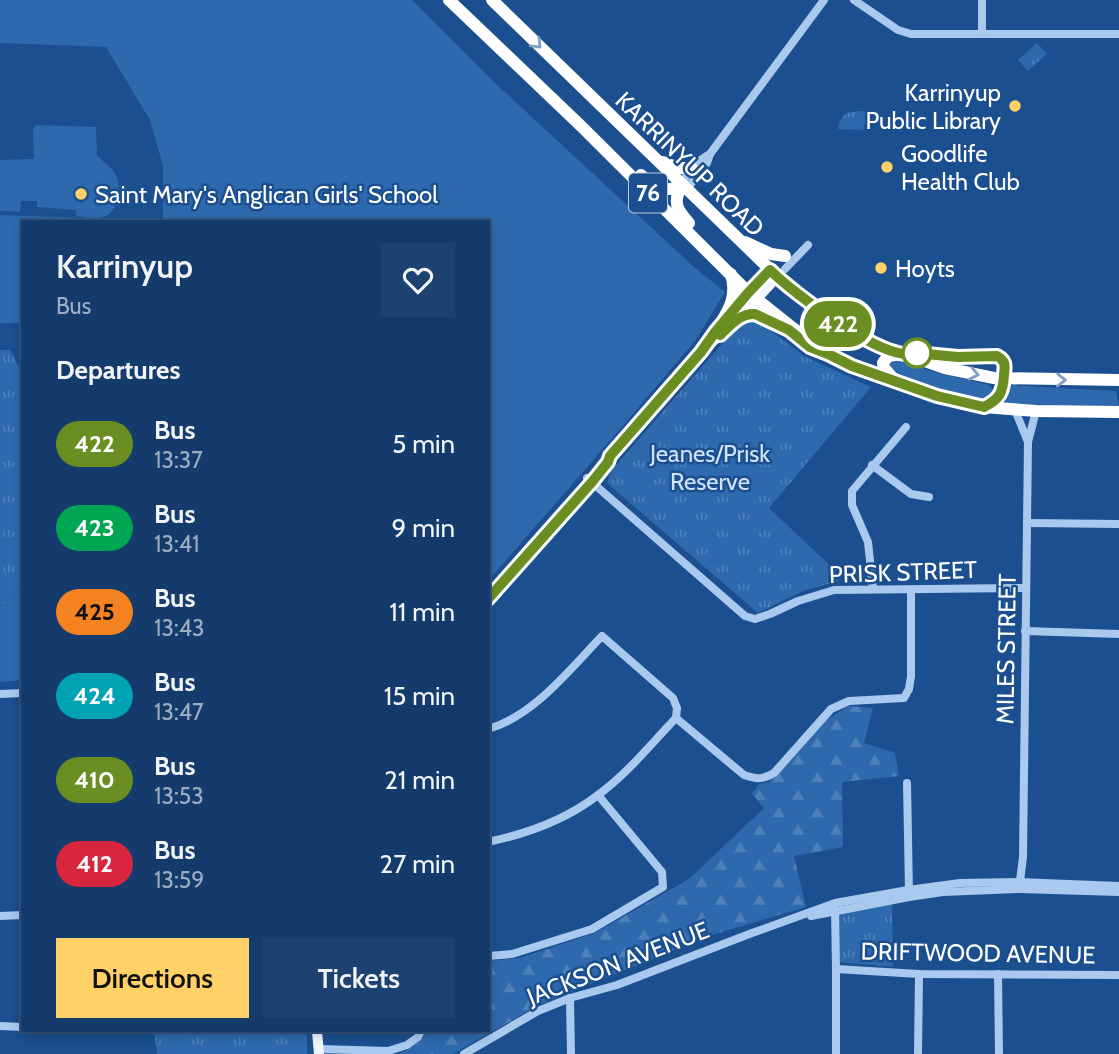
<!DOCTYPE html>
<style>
body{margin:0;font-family:Cabin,sans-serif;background:#1d4271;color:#f1f3f6;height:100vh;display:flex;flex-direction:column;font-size:26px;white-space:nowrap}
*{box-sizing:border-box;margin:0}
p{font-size:23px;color:#9dadc1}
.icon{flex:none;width:38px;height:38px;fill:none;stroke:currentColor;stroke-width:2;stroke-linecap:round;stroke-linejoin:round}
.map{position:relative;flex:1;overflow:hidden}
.side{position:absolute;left:21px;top:220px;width:469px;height:812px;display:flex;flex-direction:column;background:#143b6b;border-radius:0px;box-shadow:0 4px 10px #0003,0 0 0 2px #33557e}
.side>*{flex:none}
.badge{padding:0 14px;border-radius:23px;font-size:24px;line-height:46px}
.map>.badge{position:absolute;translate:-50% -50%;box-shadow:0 0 0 4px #fff}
h2{padding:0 35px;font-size:26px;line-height:63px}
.round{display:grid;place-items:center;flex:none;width:74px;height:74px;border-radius:0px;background:#1d4271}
.head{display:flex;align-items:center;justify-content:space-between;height:119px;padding:0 35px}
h1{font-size:33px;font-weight:600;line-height:52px}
.button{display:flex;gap:14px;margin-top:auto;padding:14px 35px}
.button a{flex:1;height:80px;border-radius:0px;background:#ffd166;color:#111;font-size:28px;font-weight:600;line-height:80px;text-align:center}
.button a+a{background:#1d4271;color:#f1f3f6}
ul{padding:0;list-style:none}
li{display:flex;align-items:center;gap:21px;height:84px;padding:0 35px}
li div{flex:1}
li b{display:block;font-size:26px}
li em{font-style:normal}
li .badge{min-width:77px;font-weight:700;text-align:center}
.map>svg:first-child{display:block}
</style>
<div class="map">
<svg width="1119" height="1054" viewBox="0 0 1119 1054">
<defs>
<pattern id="forest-firs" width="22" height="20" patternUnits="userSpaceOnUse" patternTransform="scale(1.75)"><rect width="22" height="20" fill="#2e69ad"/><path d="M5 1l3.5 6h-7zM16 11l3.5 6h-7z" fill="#4d80b9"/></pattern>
<pattern id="park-tufts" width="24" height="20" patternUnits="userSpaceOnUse" patternTransform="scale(1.75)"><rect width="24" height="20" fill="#2e69ad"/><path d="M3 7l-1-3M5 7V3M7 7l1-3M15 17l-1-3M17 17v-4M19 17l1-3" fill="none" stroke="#4d80b9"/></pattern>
</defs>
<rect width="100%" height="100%" fill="#1b4f8f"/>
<g fill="#2e69ad">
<path d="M0 0H412L495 83 694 267 725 292 695 341 616 434 488 581V222H163V166L150 120 106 47 0 43Z"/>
<path d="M36 125 96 127 97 155C102 161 110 166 114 172 125 187 118 219 97 218L101 222H23V323H0V215L88 218 76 216V210L37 207V201H21L20 212 0 211V160L34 159 33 129Z"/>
<path d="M896 358 919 365 926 370 989 385 996 392 995 398 980 403 898 379 889 368 890 361Z"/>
<path d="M1008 385 1116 391 1119 408 1003 406 1006 400Z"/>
<path d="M23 582V680L0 682V606L13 597Z"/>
</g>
<path fill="url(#forest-firs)" d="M849 706 873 708 864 743 895 753 899 776 842 782 843 847 794 856 806 907 715 934 539 1005 453 1054H397C411 1050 420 1042 428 1031H488V961L520 958 595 933 689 879 764 808 752 794 759 784 769 782 826 720Z"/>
<g fill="url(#park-tufts)">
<path d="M1037 43 1047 54 1028 71 1018 60Z"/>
<path d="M865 111 868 114 863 130 838 129C843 111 846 112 865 111Z"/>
<path d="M748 314 806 357 871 387 769 508 836 571 839 581 803 591 758 613 607 483 611 471Z"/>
<path d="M0 350H10L23 374V582L13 597 0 606Z"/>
<path d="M892 901 893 967 838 962 839 912Z"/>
<path d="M154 1031H307V1054H157Z"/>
</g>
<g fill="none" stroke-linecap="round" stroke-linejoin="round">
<g stroke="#a9c9ee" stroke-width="8">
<path d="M854 0 898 30 911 34H1119"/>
<path d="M982 33V0"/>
<path d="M682 186 690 185 707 163 710 154 824 0"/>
<path d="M682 186C685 173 698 160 710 154"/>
<path d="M785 269 808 245"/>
<path d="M1015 410 1028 442"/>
<path d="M872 465 911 494 929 497"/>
<path d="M587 478 745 616 755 619 770 614 798 601 834 590 1026 588"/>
<path d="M1027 523 1119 524"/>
<path d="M873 589 868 542 852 505V491L906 427"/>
<path d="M1025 631 1119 634"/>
<path d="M0 694 23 693"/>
<path d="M676 718 744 775C756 779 762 780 774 773L831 709 849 701 904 698 909 689 911 676V590"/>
<path d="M488 729C534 716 570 669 602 636L673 698 677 708 676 718"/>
<path d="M907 783 909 892"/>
<path d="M488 842C526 834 567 819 598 795 627 774 651 744 676 718"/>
<path d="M1019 889 1023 857 1028 442 1036 411"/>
<path d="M835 909 836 969V1054"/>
<path d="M0 916 23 915"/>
<path d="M811 916 909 897 943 892 1019 889 1119 892"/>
<path d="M488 956 512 954 592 929 663 887 662 872 598 795"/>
<path d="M836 969 919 974 1119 975"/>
<path d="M998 974 999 1054"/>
<path d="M570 998 571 1054"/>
<path d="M0 1026 23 1027"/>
<path d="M320 1049 388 1051 407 1045 418 1037 421 1031"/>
<path d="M464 1054 538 1011 570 998 617 985 752 933 835 903 908 890 960 883 1019 882 1119 886"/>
<path d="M918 1054 919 974"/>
</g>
<g stroke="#f0f6ff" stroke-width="10">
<path d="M728 318 770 270"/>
<path d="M488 599 592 482 608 462 610 455 701 352 739 318 777 277"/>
<path d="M317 1031 319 1054"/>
</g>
<g stroke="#fff" stroke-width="12">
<path d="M449 0 581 126 749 293 789 325 828 354 852 366 886 379 938 396 984 407 1036 411 1119 412"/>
<path d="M492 0 782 281 837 323 873 343 945 368 994 378 1119 380"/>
<path d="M663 162 679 168H692"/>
<path d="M641 175C657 189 661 193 682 186"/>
<path d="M682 186C672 202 677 210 689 223"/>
<path d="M745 242 771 254 785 256"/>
<path d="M739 318 750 313 755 314 783 327"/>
<path d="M716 331C728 310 738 299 731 274"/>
<path d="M896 382 884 368 883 363 888 356 900 354"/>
<path d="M984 407C997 401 1003 393 1004 378"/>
</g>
</g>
<defs><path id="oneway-chevron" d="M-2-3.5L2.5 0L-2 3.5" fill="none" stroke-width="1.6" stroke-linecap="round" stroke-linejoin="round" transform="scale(1.75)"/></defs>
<g stroke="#829ec1">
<use href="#oneway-chevron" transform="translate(537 44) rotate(45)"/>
<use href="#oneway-chevron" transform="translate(974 374) rotate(11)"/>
<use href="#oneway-chevron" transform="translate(1061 380) rotate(1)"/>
</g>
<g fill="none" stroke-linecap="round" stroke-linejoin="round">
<g stroke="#fff" stroke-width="16">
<path id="line" d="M488 599 592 482 608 462 610 456 701 352 716 331 748 293 770 270C792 292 885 364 915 353L958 357 997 356C1006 361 1005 365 1004 375 1003 392 1000 399 984 407L937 396 852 366 828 354 810 347 789 330 755 314C740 313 731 325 720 335"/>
</g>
<use href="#line" stroke="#6b8e23" stroke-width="10"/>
</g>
<g fill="#ffd166" stroke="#1b4f8f" stroke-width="2.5">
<circle cx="1015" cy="106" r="7"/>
<circle cx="887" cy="167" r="7"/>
<circle cx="81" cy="194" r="7"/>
<circle cx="881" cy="268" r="7"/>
</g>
<circle fill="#fff" stroke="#6b8e23" stroke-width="3.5" cx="917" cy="353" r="14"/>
<g text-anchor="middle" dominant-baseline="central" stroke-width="5" stroke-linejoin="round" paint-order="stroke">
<rect fill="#1b4f8f" stroke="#bbcadd" stroke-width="2" x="629" y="173.5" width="38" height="39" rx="5"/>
<g font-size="23" font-weight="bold" fill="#fff">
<text x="648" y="193">76</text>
</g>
<g font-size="24" fill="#fff" stroke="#1b4f8f" text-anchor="start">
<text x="1001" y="92" text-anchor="end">Karrinyup<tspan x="1001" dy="28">Public Library</tspan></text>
<text x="901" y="153">Goodlife<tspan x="901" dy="28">Health Club</tspan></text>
<text x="95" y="194">Saint Mary's Anglican Girls' School</text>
<text x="895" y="268">Hoyts</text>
</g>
<g font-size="24" fill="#fff" stroke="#1b4f8f">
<text transform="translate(690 164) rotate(44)">KARRINYUP ROAD</text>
<text transform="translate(903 572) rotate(-2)">PRISK STREET</text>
<text transform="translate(1006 649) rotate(-89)">MILES STREET</text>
<text transform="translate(978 953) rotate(1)">DRIFTWOOD AVENUE</text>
<text transform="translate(618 963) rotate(-21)">JACKSON AVENUE</text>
</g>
<g font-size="24" fill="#cfe3fa" stroke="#1b4f8f">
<text x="710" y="453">Jeanes/Prisk<tspan x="710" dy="28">Reserve</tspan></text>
</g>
</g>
</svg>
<b class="badge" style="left:838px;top:324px;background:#6b8e23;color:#fff">422</b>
<section class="side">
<div class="head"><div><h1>Karrinyup</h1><p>Bus</p></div><a class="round"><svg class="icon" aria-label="heart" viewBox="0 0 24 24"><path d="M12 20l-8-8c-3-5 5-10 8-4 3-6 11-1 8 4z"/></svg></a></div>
<h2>Departures</h2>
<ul>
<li><span class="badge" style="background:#6b8e23;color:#fff">422</span><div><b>Bus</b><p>13:37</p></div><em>5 min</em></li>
<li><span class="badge" style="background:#00a651;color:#fff">423</span><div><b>Bus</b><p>13:41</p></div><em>9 min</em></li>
<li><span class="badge" style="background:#f58220;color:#111">425</span><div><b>Bus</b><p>13:43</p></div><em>11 min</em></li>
<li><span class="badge" style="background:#00a3b4;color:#fff">424</span><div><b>Bus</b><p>13:47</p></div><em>15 min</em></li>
<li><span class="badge" style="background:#6b8e23;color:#fff">410</span><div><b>Bus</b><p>13:53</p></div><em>21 min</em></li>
<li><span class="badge" style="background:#d7263d;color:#fff">412</span><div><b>Bus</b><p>13:59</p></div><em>27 min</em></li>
</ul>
<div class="button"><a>Directions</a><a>Tickets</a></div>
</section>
</div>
